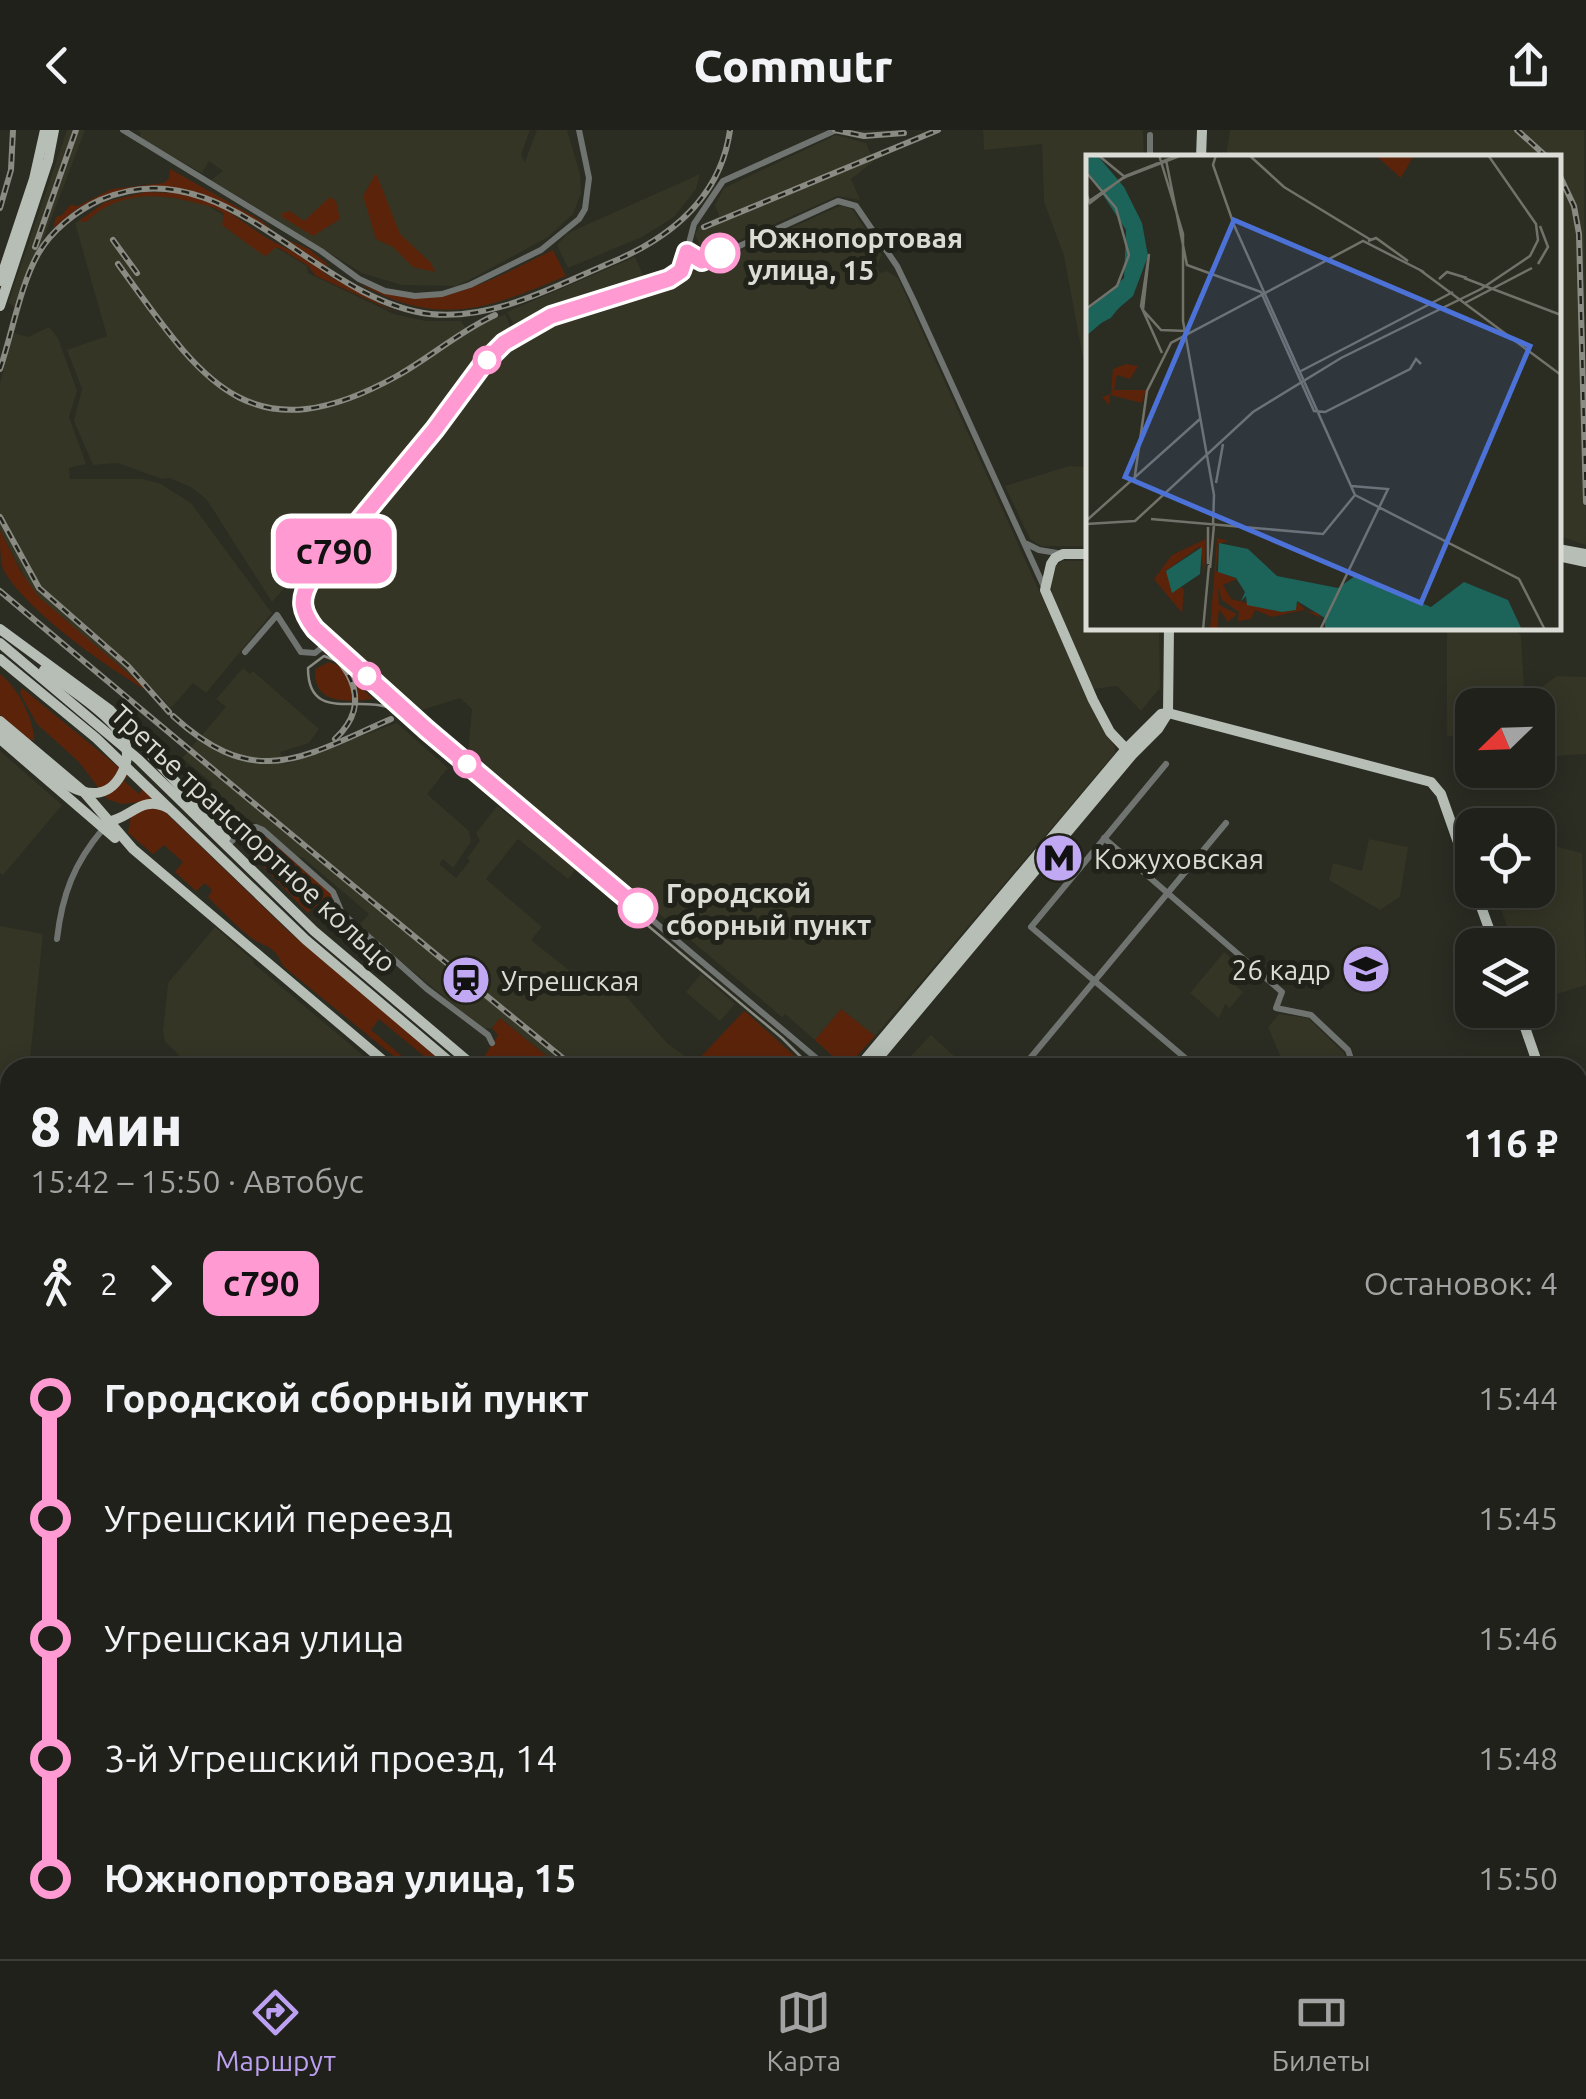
<!DOCTYPE html>
<html lang="ru">
<meta charset="utf-8">
<style>
body{margin:0;font-family:Ubuntu,sans-serif;background:#282923;color:#f1f3f6;height:100vh;display:flex;flex-direction:column;font-size:38px;white-space:nowrap}
*{box-sizing:border-box;margin:0}
p{font-size:32px;color:#a2a3a2}
.icon{flex:none;width:55px;height:55px;fill:none;stroke:currentColor;stroke-width:2;stroke-linecap:round;stroke-linejoin:round}
.map{position:relative;flex:1;overflow:hidden}
.side{position:absolute;left:0px;top:928px;width:1588px;height:902px;display:flex;flex-direction:column;background:#20211a;border-radius:30px 30px 0 0;box-shadow:0 5px 25px #0003,0 0 0 2px #3d3e39}
.side>*{flex:none}
.badge{padding:0 20px;border-radius:15px;font-size:35px;line-height:65px}
.needle{width:65px;rotate:247deg}
.fabs{position:absolute;left:1455px;top:558px;display:grid;gap:20px}
.fabs a{display:grid;place-items:center;width:100px;height:100px;border-radius:20px;background:#20211a;box-shadow:0 5px 25px #0003,0 0 0 2px #3d3e39;font-size:50px}
.map>.badge{position:absolute;translate:-50% -50%;box-shadow:0 0 0 5px #fff}
.legs{display:flex;align-items:center;gap:15px;height:110px;padding:0 30px;font-size:32px}
.legs p{margin-inline-start:auto}
.head{display:flex;align-items:center;justify-content:space-between;height:170px;padding:0 30px}
h1{font-size:55px;font-weight:800;line-height:75px}
ul{padding:0 30px;list-style:none}
li{display:flex;align-items:center;gap:35px;height:120px;font-size:38px}
li i{display:grid;place-items:center;width:15px;height:100%;margin:0 12px;background:currentColor}
li i::after{content:'';width:25px;height:25px;margin:-12px;border:8px solid;border-radius:50%;background:#20211a}
li p{margin-inline-start:auto}
li:first-child i{background:linear-gradient(#0000 50%,currentColor 0)}
li:last-child i{background:linear-gradient(currentColor 50%,#0000 0)}
header{display:flex;justify-content:space-between;align-items:center;height:130px;padding:0 30px;background:#20211a;font-size:45px;font-weight:800}
.dock{display:flex;justify-content:space-around;align-items:center;height:140px;border-top:2px solid #3d3e39;background:#20211a;font-size:28px;color:#a2a3a2}
.dock a{display:grid;justify-items:center;gap:5px}
.dock .active{color:#bca0f2}
.map>svg:first-child{display:block}
</style>
<header><svg class="icon" aria-label="back" viewBox="0 0 24 24"><path d="M15 5l-7 7 7 7"/></svg>Commutr<svg class="icon" aria-label="share" viewBox="0 0 24 24"><path d="M12 15V3M7 8l5-5 5 5M5 13v7h14v-7"/></svg></header>
<div class="map">
<svg width="1586" height="1829" viewBox="0 0 1586 1829">
<rect width="100%" height="100%" fill="#2b2c22"/>
<g fill="#343525">
<path d="M67 0H85L17 178 8 173Z"/>
<path d="M138 0H530L521 25 525 32 537 0H567L580 44 581 63 573 84 548 107 477 146 456 156 401 155 362 143 211 50 223 41 209 31 202 43 139 8 141 3Z"/>
<path d="M983 0H1143L1144 27 1088 28V255L1064 126 1044 72 1042 14 984 20Z"/>
<path d="M1230 0H1584L1586 415 1559 406 1558 28 1226 27Z"/>
<path d="M836 5 866 13 874 31 851 49 860 70 837 66 708 124 700 117 695 104 700 96 719 86 715 75 724 58Z"/>
<path d="M700 44 696 59 674 87 642 107 568 138 557 115 568 103Z"/>
<path d="M136 65H168L205 74 307 136 308 143 394 184 426 191H461L468 201 505 184 512 199 489 220 298 449 294 447 272 472 207 370 191 357 169 348 162 349 118 333 93 335 74 291 82 259 67 220 107 206 75 93 110 70Z"/>
<path d="M842 75 853 80 882 125 876 136 880 143 887 141 898 148 1068 525 1115 618V623L875 906 841 879 815 910 785 884 782 887 468 623 472 579 460 568 419 581 321 497 309 484 308 470 316 453 504 220 532 201 582 179 641 165Z"/>
<path d="M635 127 647 153 553 178 515 197 507 182Z"/>
<path d="M49 197 58 208 77 261 69 287 86 334 69 338 70 349H142L159 353 191 373 272 483 206 563 193 553 171 578 155 561 151 563 47 476 30 457 0 400V253L14 203 28 207Z"/>
<path d="M1069 336 1088 337V416H1041L1030 409 1005 356Z"/>
<path d="M1063 431H1088V498H1159L1160 558 1141 581 1117 556 1093 559 1052 465 1051 439Z"/>
<path d="M1447 498H1511L1521 505 1524 557 1503 575H1472V605L1447 606Z"/>
<path d="M243 538 250 544 253 541 319 599 309 613 280 622 285 634 397 593 448 638 427 664 469 701 471 712 453 738 443 729 439 734 456 748 470 731 467 728 480 711 476 703 497 676 576 739 568 749 518 709 486 749 542 797 531 810 590 857 605 842 667 913 700 937H560L500 888 492 898 483 899 358 796 369 784 302 727 297 728 263 699 208 662 213 654 182 628 226 577 216 569Z"/>
<path d="M1557 546 1586 547V624L1538 627V575H1531L1533 563Z"/>
<path d="M0 621 62 675 3 745 0 743Z"/>
<path d="M1369 709 1408 717 1400 767 1380 780 1329 750 1333 733 1362 741Z"/>
<path d="M1538 712 1582 723 1586 855 1538 870V815H1514L1494 760H1538Z"/>
<path d="M0 796 43 804 30 929 27 937 10 938V1047L2 1096 10 1099V1258L0 1250Z"/>
<path d="M215 797 254 831 253 833 377 937H169L179 925 165 912 163 902 168 853Z"/>
<path d="M1224 822 1241 837 1230 851 1243 862 1230 878 1225 874 1219 888 1190 863Z"/>
<path d="M701 844 735 874 720 891 686 862Z"/>
<path d="M1279 884 1308 888 1344 923 1349 937H1285L1268 897Z"/>
<path d="M931 905 966 937H903L901 936Z"/>
<path d="M10 1312V1547L0 1529V1324Z"/>
<path d="M470 1820H648V1829H464Z"/>
<path d="M1442 1820H1550L1554 1829H1418Z"/>
</g>
<g fill="#5b240a">
<path d="M170 39 262 91 278 106 309 119 331 137C312 131 294 118 277 107 214 65 157 35 84 75 72 81 63 91 53 98L56 87 62 85 70 75 78 76 112 59 164 53 169 48Z"/>
<path d="M376 43 400 104 431 133 435 142 413 137 393 117 376 109 363 66Z"/>
<path d="M146 62 179 63 217 74 265 107 314 133 327 145 397 183 316 146 307 135 279 118H275L266 126 260 123 222 95 224 84C214 76 207 76 196 73 158 62 116 62 86 92L79 91 105 72Z"/>
<path d="M330 67 336 71 340 89 313 106 282 87V83L290 81 304 91Z"/>
<path d="M553 120 566 146C485 180 440 198 358 153 434 188 485 152 553 120Z"/>
<path d="M0 400 21 442 39 467 151 563C108 538 27 482 3 439 0 429 0 412 0 400Z"/>
<path d="M329 532 337 535 373 569C347 572 313 575 315 539Z"/>
<path d="M0 544C17 557 34 589 34 610H30L0 585Z"/>
<path d="M22 558 128 645 124 651 139 664 143 659 155 670 122 674 107 669 79 632 37 594 20 563Z"/>
<path d="M147 675 165 682 288 801 449 937H437L379 889 371 900 415 937H407L283 836C273 812 264 819 249 806 234 794 222 781 208 767L212 760 205 753 196 761 175 742 183 732 164 715 153 724 128 703 131 685Z"/>
<path d="M256 699 332 763 339 782 330 774 312 778 308 783 237 710 244 702Z"/>
<path d="M841 879 875 906 847 937 843 936 815 910Z"/>
<path d="M744 881 747 883 807 937H700L695 933Z"/>
<path d="M500 888 560 937H490L483 928 498 905 492 898Z"/>
</g>
<g fill="none" stroke-linecap="round" stroke-linejoin="round">
<g stroke="#707471" stroke-width="6">
<path d="M123 0 321 121 359 149 385 161 415 166 442 164 470 155 541 120 579 89 585 79 589 48 579 0"/>
<path d="M1150 5V28"/>
<path d="M682 140 694 94 723 51 836 0"/>
<path d="M1027 414 1039 420 1063 424"/>
<path d="M245 522 277 485 301 522 315 523 329 512"/>
<path d="M1166 634 1031 797 1197 938"/>
<path d="M211 686 235 701 256 697 263 700 333 762 342 783 427 859 488 905 492 913"/>
<path d="M1104 708 1282 862 1276 878 1311 885 1348 920 1354 938"/>
<path d="M231 712 242 701"/>
<path d="M57 809C62 765 74 733 103 699"/>
<path d="M828 938 427 600 315 499 305 486 303 461 435 299 483 235 517 204 582 174 647 158 838 71 856 76 897 136 913 169 1045 459"/>
<path d="M1022 938 1226 693"/>
<path d="M1578 973 1586 970"/>
<path d="M1578 1305 1586 1302"/>
<path d="M0 1315 10 1303"/>
<path d="M1578 1531 1586 1535"/>
<path d="M0 1576 5 1585"/>
<path d="M1578 1600 1586 1604"/>
<path d="M1578 1681 1586 1662"/>
<path d="M0 1779 10 1790"/>
<path d="M1578 1785 1586 1773"/>
<path d="M35 1820 41 1829"/>
<path d="M326 1820 327 1829"/>
<path d="M989 1820 1000 1829"/>
<path d="M1230 1820 1244 1829"/>
<path d="M930 1829 942 1820"/>
<path d="M1055 1829 1063 1820"/>
</g>
<g stroke="#b6beb6" stroke-width="10">
<path d="M1201 28 1202 0"/>
<path d="M0 151 34 49 45 0"/>
<path d="M0 176 48 31 54 0"/>
<path d="M1558 419 1586 424"/>
<path d="M1088 424H1063L1055 428 1051 434 1045 460 1093 570 1110 602 1128 621"/>
<path d="M1558 426 1586 432"/>
<path d="M0 499 110 580 226 707"/>
<path d="M0 513 138 629 314 801 476 938"/>
<path d="M0 529 96 608 306 810 457 938"/>
<path d="M1168 583 1431 652 1441 664 1472 752"/>
<path d="M0 591 83 661 133 719 392 938"/>
<path d="M0 609 115 708"/>
<path d="M106 692C131 689 141 664 168 678"/>
<path d="M1475 760 1495 815"/>
<path d="M1519 880 1539 938"/>
<path d="M858 938 1126 619 1161 584 1167 583"/>
<path d="M870 938 1132 625 1158 599 1168 583 1169 498"/>
<path d="M1578 1047 1586 1072"/>
<path d="M0 1254 10 1263"/>
<path d="M1578 1278 1586 1275"/>
<path d="M1578 1286 1586 1283"/>
<path d="M1578 1296 1586 1293"/>
<path d="M1578 1547 1586 1550"/>
<path d="M1578 1580 1586 1584"/>
<path d="M1578 1764 1586 1768"/>
<path d="M1578 1795 1586 1798"/>
<path d="M676 1820 682 1829"/>
<path d="M684 1820 696 1829"/>
<path d="M13 1829 22 1820"/>
<path d="M707 1829 721 1820"/>
<path d="M727 1829 739 1820"/>
<path d="M1400 1829 1424 1820"/>
</g>
<g stroke="#8a8b83" stroke-width="2.5">
<path d="M306 497 337 531 392 578"/>
<path d="M337 531 324 526 308 538C308 592 357 566 387 577L782 908 812 938"/>
<path d="M330 1820 331 1829"/>
</g>
<g stroke="#8a8b83" stroke-width="6">
<g id="rail">
<path d="M835 0 864 6 904 3"/>
<path d="M1517 0 1548 28"/>
<path d="M1558 42 1574 76 1579 104 1586 372"/>
<path d="M0 78 11 40 13 0"/>
<path d="M704 97 938 0"/>
<path d="M113 110 137 143"/>
<path d="M35 117 76 0"/>
<path d="M118 134C200 247 247 329 397 246 431 227 460 201 495 185"/>
<path d="M0 239C12 204 20 156 38 124 51 101 76 81 100 70 225 15 313 170 430 184 495 191 559 154 617 130 674 105 721 65 730 0"/>
<path d="M0 387 39 458 128 536 169 582"/>
<path d="M0 461C191 621 381 781 575 938"/>
<path d="M306 497C339 528 381 566 335 609"/>
<path d="M173 586C256 662 303 627 391 589"/>
<path d="M1578 1567 1586 1571"/>
</g>
</g>
<use href="#rail" stroke="#212219" stroke-width="2.5" stroke-dasharray="8" stroke-linecap="butt"/>
<path stroke="#b6beb6" stroke-width="10" d="M0 599C26 622 95 701 123 641 129 629 128 615 121 604 106 581 66 557 44 540"/>
</g>
<g fill="none" stroke-linecap="round" stroke-linejoin="round">
<g stroke="#fff" stroke-width="22">
<path id="line-1" d="M638 778 427 600 315 499C301 481 299 469 311 449L435 299 483 234 504 213 551 186 669 149 681 141 687 122 702 131 720 123"/>
</g>
<use href="#line-1" stroke="#ff9ad2" stroke-width="15"/>
</g>
<defs>
<g id="metro-disc" transform="scale(2.5)"><circle r="9.5" fill="#c1a8f3" stroke="#212219"/><path d="M-5.5 5V-5H-3L0 0L3-5H5.5V5H3V-.5L0 4L-3-.5V5Z" fill="#111"/></g>
<g id="university-disc" transform="scale(2.5)"><circle r="9.5" fill="#c1a8f3" stroke="#212219"/><path d="M0-5L7-2L0 1L-7-2ZM-4 1L0 2.5L4 1V4Q0 6-4 4Z" fill="#111"/></g>
<g id="station-disc" transform="scale(2.5)"><circle r="9.5" fill="#c1a8f3" stroke="#212219"/><path d="M-3-6H3Q5-6 5-4V2Q5 4 3 4L4.5 6H3L1.5 4h-3L-3 6H-4.5L-3 4Q-5 4-5 2V-4Q-5-6-3-6ZM-3.5-4v3h7v-3ZM-3.5 1v1.5H-2V1ZM2 1v1.5H3.5V1Z" fill="#111"/></g>
</defs>
<g fill-rule="evenodd">
<use href="#metro-disc" x="1059" y="728"/>
<use href="#university-disc" x="1366" y="839"/>
<use href="#station-disc" x="466" y="850"/>
</g>
<g fill="#fff" stroke="#ff9ad2" stroke-width="5">
<circle cx="720" cy="123" r="18"/>
<circle cx="487" cy="230" r="12"/>
<circle cx="367" cy="546" r="12"/>
<circle cx="467" cy="634" r="12"/>
<circle cx="638" cy="778" r="18"/>
</g>
<g text-anchor="middle" dominant-baseline="central" stroke-width="10" stroke-linejoin="round" paint-order="stroke">
<g font-size="28" font-weight="bold" fill="#dbdcd5" stroke="#212219" text-anchor="start">
<text x="748" y="107">Южнопортовая<tspan x="748" dy="32">улица, 15</tspan></text>
<text x="666" y="762">Городской<tspan x="666" dy="32">сборный пункт</tspan></text>
</g>
<g font-size="28" fill="#dbdcd5" stroke="#212219">
<text transform="translate(254 708) rotate(43)">Третье транспортное кольцо</text>
</g>
<g font-size="28" fill="#dbdcd5" stroke="#212219" text-anchor="start">
<text x="1094" y="728">Кожуховская</text>
<text x="1331" y="839" text-anchor="end">26 кадр</text>
<text x="501" y="850">Угрешская</text>
</g>
</g>
<g transform="translate(1086 25)">
<rect width="475" height="475" fill="#2b2c22"/>
<path d="M289 0H328L315 23ZM40 209 52 211 44 224 31 220 28 235H60L56 248 24 240 23 250 16 242 25 239 27 214ZM131 383 142 386 132 389 130 416 151 424 137 430 145 444 196 457 210 455 211 446 220 456 232 458 235 463 218 455 186 462 169 455 165 464 152 466 153 457 136 445 132 433 133 450 151 459 142 467 133 454 131 475H124ZM120 384 118 420 114 391 80 416 88 426 84 436 92 429 98 435 96 458 68 424 86 400Z" fill="#5b240a"/>
<path d="M0 0H11L38 32 56 68 62 101 47 141 0 181V156L38 123 40 75 0 14ZM133 388 162 394 191 421 252 433 269 421 345 452 378 427 422 445 436 475H239V463L211 446 210 455 196 457 161 450 160 441 155 446 159 437 150 423 132 417ZM116 392 114 419 86 438 80 416Z" fill="#1c635a"/>
<path fill="none" stroke="#1c635a" stroke-width="5" d="M0 3 21 29M26 35 43 64V82M0 173 23 161 45 134 51 104 45 90"/>
<path fill="none" stroke="#71726a" stroke-width="2.5" d="M12 0 40 23M73 0 97 79V166L128 340 127 370M130 0 127 10 148 70 269 340M163 0 198 32 285 85M80 5 101 110 175 137 228 256 239 257 324 214 330 204 335 209M0 17 30 53 43 100 31 131 0 154M0 38 4 48 39 21 88 2M0 48 39 22 96 0M282 86 290 83 322 106M452 109 462 92 454 71M334 115 475 220M378 123 475 160M353 124 361 117 381 123M379 148 446 113M76 198 55 151 63 99 57 155 75 175 101 176M213 217 367 137M48 327 61 236 85 188 277 86 338 117M130 328 137 289M269 340 433 424 459 475M65 364 237 379 269 340M0 366 114 264M0 369 49 366 167 257 255 203 395 134 444 101 452 85 450 69 402 0M122 409V372M124 413 128 370M117 475 123 410M234 475 302 334 265 331"/>
<path fill="#4c72d7" fill-opacity="0.15" stroke="#4c72d7" stroke-width="5" d="M148 65 444 191 335 448 39 322Z"/>
<rect width="475" height="475" fill="none" stroke="#dbdcd5" stroke-width="5"/>
</g>
</svg>
<div class="fabs">
<a><svg class="needle" viewBox="-14 -14 28 28"><path d="M0-13l5 13h-10z" fill="#e53935"/><path d="M0 13l5-13h-10z" fill="#a2a3a2"/></svg></a>
<a><svg class="icon" aria-label="locate" viewBox="0 0 24 24"><circle cx="12" cy="12" r="6"/><path d="M12 2v4M12 18v4M2 12h4M18 12h4"/></svg></a>
<a><svg class="icon" aria-label="layers" viewBox="0 0 24 24"><path d="M12 4l9 5-9 5-9-5zM3 14l9 5 9-5"/></svg></a>
</div>
<b class="badge" style="left:334px;top:421px;background:#ff9ad2;color:#111">с790</b>
<section class="side">
<div class="head"><div><h1>8 мин</h1><p>15:42 – 15:50 · Автобус</p></div><b>116 ₽</b></div>
<div class="legs"><svg class="icon" aria-label="walk" viewBox="0 0 24 24"><circle cx="13" cy="4" r="2"/><path d="M13 8l-2 6 4 7M11 14l-3 7M7 12l3-4h3l4 4"/></svg>2<svg class="icon" aria-label="forward" viewBox="0 0 24 24"><path d="M9 5l7 7-7 7"/></svg><b class="badge" style="background:#ff9ad2;color:#111">с790</b><p>Остановок: 4</p></div>
<ul>
<li><i style="color:#ff9ad2"></i><b>Городской сборный пункт</b><p>15:44</p></li>
<li><i style="color:#ff9ad2"></i><span>Угрешский переезд</span><p>15:45</p></li>
<li><i style="color:#ff9ad2"></i><span>Угрешская улица</span><p>15:46</p></li>
<li><i style="color:#ff9ad2"></i><span>3-й Угрешский проезд, 14</span><p>15:48</p></li>
<li><i style="color:#ff9ad2"></i><b>Южнопортовая улица, 15</b><p>15:50</p></li>
</ul>
</section>
</div>
<nav class="dock">
<a class="active"><svg class="icon" aria-label="directions" viewBox="0 0 24 24"><path d="M12 3l9 9-9 9-9-9zM9 14v-3h6M13 9l2 2-2 2"/></svg>Маршрут</a>
<a><svg class="icon" aria-label="map" viewBox="0 0 24 24"><path d="M3 6l6-2 6 2 6-2v14l-6 2-6-2-6 2zM9 4v14M15 6v14"/></svg>Карта</a>
<a><svg class="icon" aria-label="tickets" viewBox="0 0 24 24"><path d="M3 7h18v10H3zM15 7v10"/></svg>Билеты</a>
</nav>
